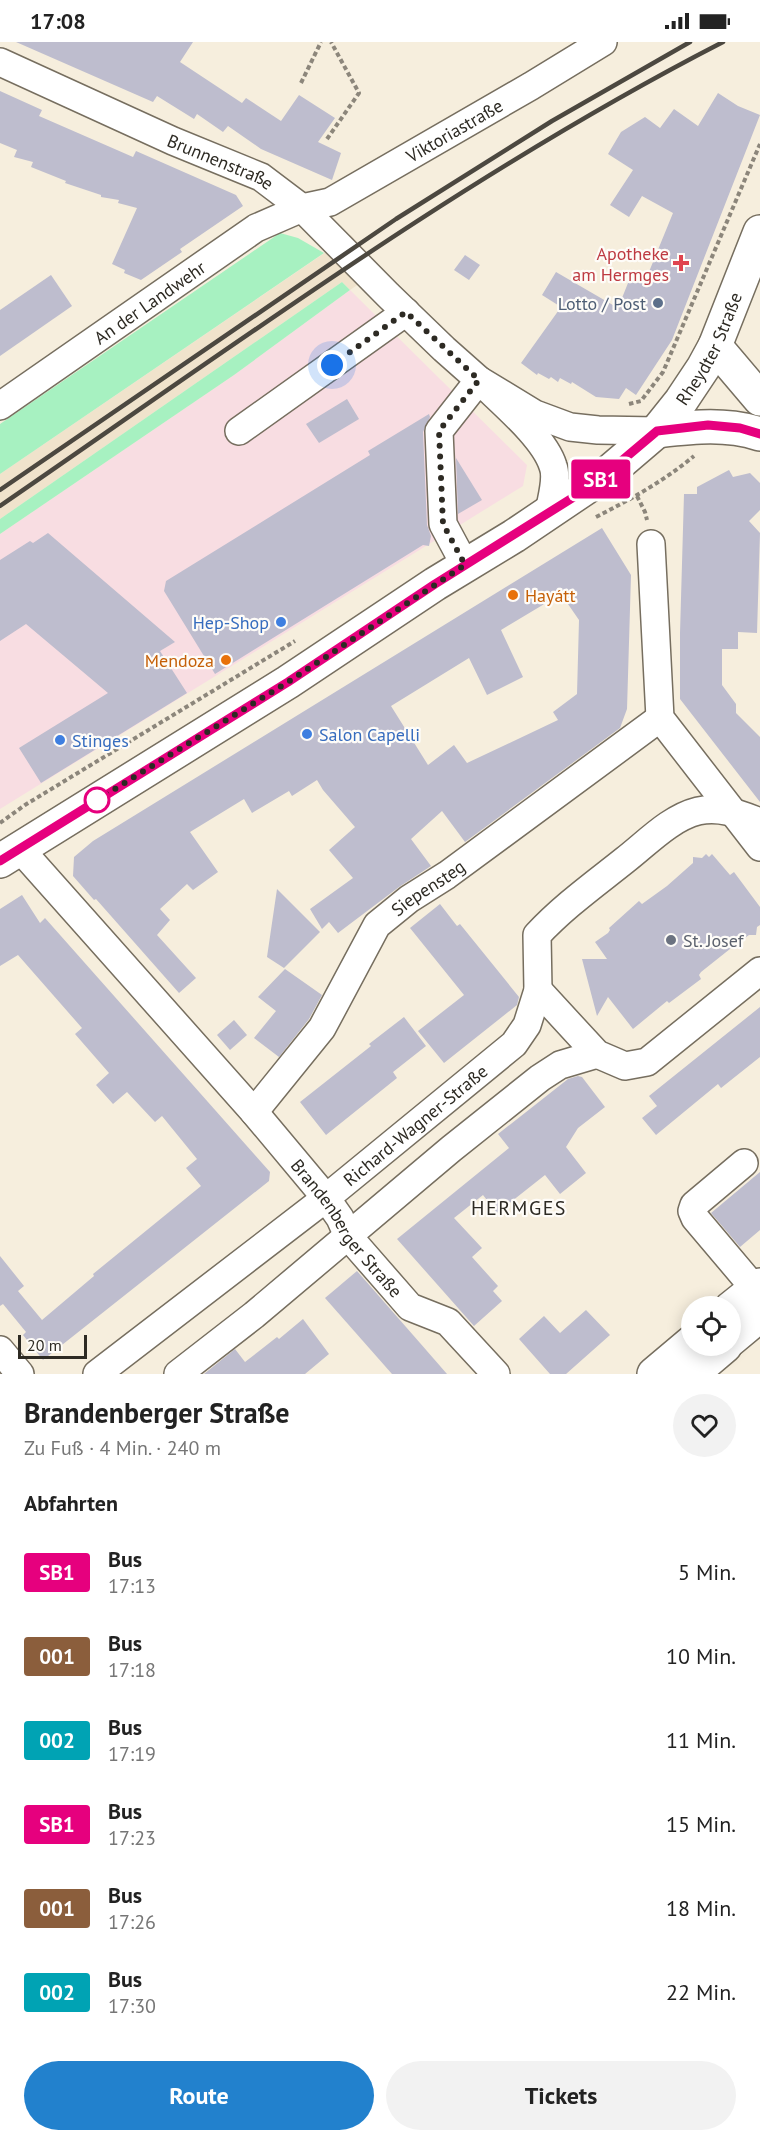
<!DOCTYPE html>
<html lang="de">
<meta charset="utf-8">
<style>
body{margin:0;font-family:"PT Sans",sans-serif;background:#f2f2f2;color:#222;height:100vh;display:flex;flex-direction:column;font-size:22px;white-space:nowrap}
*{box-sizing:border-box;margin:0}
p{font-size:20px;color:#767676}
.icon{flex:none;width:33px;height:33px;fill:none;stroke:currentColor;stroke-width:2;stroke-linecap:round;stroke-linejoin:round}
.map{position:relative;height:1332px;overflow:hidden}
.panel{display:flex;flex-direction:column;background:#fff;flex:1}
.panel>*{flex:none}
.badge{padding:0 12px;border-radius:4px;font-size:21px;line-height:39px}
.tools{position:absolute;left:681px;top:1254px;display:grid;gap:12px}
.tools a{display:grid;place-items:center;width:60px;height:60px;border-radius:50%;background:#fff;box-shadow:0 3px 15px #0003;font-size:30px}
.scale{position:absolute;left:18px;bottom:15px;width:69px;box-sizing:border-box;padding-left:6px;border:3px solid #2d2a23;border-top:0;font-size:16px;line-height:21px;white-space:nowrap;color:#2d2a23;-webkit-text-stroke:4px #fefcf8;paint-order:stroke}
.you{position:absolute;width:30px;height:30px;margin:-15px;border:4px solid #fff;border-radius:50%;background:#1a73e8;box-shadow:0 0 0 9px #1a73e833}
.map>.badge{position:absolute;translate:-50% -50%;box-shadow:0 0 0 3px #fff}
h2{padding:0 24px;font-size:22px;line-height:54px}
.round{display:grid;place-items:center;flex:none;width:63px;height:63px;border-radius:32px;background:#f2f2f2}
.overview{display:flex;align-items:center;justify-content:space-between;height:102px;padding:0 24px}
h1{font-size:28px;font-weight:600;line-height:45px}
.cta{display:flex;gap:12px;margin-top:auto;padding:12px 24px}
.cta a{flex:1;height:69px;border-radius:36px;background:#2281cd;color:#fff;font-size:24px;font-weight:600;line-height:69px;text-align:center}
.cta a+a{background:#f2f2f2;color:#222}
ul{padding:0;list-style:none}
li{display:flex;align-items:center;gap:18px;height:84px;padding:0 24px}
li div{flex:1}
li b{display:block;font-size:22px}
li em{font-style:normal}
li .badge{min-width:66px;font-weight:700;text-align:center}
.status{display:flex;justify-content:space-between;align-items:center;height:42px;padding:0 30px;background:#fff;direction:ltr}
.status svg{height:16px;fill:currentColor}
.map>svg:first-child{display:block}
</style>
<div class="status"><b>17:08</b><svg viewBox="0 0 49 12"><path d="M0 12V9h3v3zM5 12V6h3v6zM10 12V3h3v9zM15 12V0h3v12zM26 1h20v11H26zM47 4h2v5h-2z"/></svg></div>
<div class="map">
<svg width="760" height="1332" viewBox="0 0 760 1332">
<rect width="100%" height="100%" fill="#f6eedd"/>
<path fill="#f8dde2" d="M350 248 527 423 523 444 0 767V492L234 333Z"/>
<path fill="#f0e3cc" d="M351 193 378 229 350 248 342 240 0 477V432Z"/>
<g fill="#a7f1c1">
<path d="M280 191 298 196 324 211 0 432V382Z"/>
<path d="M342 240 350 248 234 333 0 492V477Z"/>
</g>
<g fill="#bebdce" fill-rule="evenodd">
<path d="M16 0H193L180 20 242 61 246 56 281 79 299 53 335 76 318 100 341 111 332 138 261 107 228 84 223 90 197 72 194 77 157 54 153 60Z"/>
<path d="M0 49 42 68 39 74 133 115 136 109 236 153 243 164 180 207 182 210 141 238 124 231 125 228 112 222 137 166 118 161 119 158 101 155V153L65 141 66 139 31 125 33 120 14 115 17 108 0 101Z"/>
<path d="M718 51 738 64 760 73 672 298 636 353 626 346 619 357 596 355 572 340 571 342 560 336 558 340 551 335 549 337 538 331 537 333 521 321 561 265 542 253 556 230 618 266 630 236 644 242 673 171 642 154 629 175 610 163 633 128 608 112 621 90 645 75 660 86 674 67 698 84Z"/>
<path d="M465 213 480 223 469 238 454 228Z"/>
<path d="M51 233 72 264 0 314V268Z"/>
<path d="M347 357 359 377 319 401 306 382Z"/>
<path d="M429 372 430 375 423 390 427 483 431 494 429 504 423 503 215 632 164 549 166 539 370 413 368 409Z"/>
<path d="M456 416 482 458 458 472Z"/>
<path d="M729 428 733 435 750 431 760 441V468L749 479 760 491 757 591 738 590V607H722V643L736 662V671L760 695V760L680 657V591L684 452H697V445Z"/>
<path d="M602 486 631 533 627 667 620 686 465 800 442 769 411 797 431 824 399 845 338 891 329 880 322 887 310 867 353 836 329 808 355 785 323 748 317 738 292 754 289 749 252 771 244 757 190 790 218 830 193 848 187 842 160 867 170 878 157 893 196 936 179 951 96 857 94 858 73 834 74 815 93 799ZM561 552 579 578 577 652 553 670 558 678 467 721 454 703 428 723 391 664 469 616 487 653 523 635 501 588Z"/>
<path d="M48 491 175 600 160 609 187 651 41 741 19 706 108 651 26 582 0 599V518L30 499 33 501Z"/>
<path d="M706 812 709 815 712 812 730 833 734 830 760 865V883L757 885 756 893H749L735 903 701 930 699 933 701 937 669 961 667 959 633 987 608 955 597 974 582 917H607L595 900 608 891 610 888 609 886 639 859 642 862 667 844 693 821V815L702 816Z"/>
<path d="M277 847 320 890 284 926 267 915Z"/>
<path d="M22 853 40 881 45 876 270 1130 269 1139 43 1318 23 1293 26 1290 3 1262 0 1264V1214L24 1244 18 1249 42 1278 94 1234 93 1232 201 1144 186 1126 197 1117 162 1074 155 1080 127 1050 113 1062 96 1043 109 1031 75 992 82 986 18 913 0 924V867Z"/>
<path d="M440 862 457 884 460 882 519 955 517 963 444 1021 418 989 464 953 410 886Z"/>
<path d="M285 927 322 953 309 977 279 1015 254 996 276 969 258 955Z"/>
<path d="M760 965V1015L721 1046 718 1042 656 1093 642 1076 657 1064 649 1054Z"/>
<path d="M404 975 426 1004 393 1030 397 1036 326 1093 300 1060 371 1004 369 1002Z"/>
<path d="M234 978 247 993 230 1008 217 993Z"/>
<path d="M578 1034 582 1035 605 1065 578 1086 566 1105 586 1131 560 1152 545 1133 497 1171 483 1153 454 1176 482 1206 472 1215 498 1244 493 1249 502 1259 474 1284 397 1197 509 1106 498 1092 568 1037Z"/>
<path d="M760 1130V1188L740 1205 711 1171Z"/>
<path d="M357 1229 420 1301 447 1332H392L325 1256Z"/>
<path d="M586 1268 610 1293 566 1332H550L519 1297 544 1274 560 1291Z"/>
<path d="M303 1277 329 1312 305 1332H204L235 1307 245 1320 277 1295 279 1297Z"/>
</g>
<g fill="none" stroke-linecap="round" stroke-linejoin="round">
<g stroke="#766e5f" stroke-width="30">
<g id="minor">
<path id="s1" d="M0 20 173 99 261 135 302 166 388 253 444 307 479 338 535 372 570 385 598 388 657 389"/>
<path id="s2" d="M0 364 256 186 302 166 330 160 531 44 603 0"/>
<path d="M239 389 406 270"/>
<path d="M651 502 660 676 760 805"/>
<path d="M465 523 443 482 439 389 479 338C501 360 544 395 553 424 558 437 551 457 549 471"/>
<path id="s3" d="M20 807 254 1070 326 1156 340 1176 348 1194 410 1265 448 1280 496 1332"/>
<path d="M538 948 597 1012 625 1024 647 1020 760 929"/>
<path id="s4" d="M254 1070 322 986 377 883 409 857 447 833 660 676"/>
<path d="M744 1121 694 1163 692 1169 695 1176 755 1247"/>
<path d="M0 1308 20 1332"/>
<path id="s5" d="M97 1332 326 1156 514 1002 527 983 538 948 537 893C564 864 595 842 625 818 647 801 670 776 698 769 720 764 739 772 760 780"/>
<path d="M178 1332 254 1273 451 1107 540 1036 560 1023 597 1012"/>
</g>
</g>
<g stroke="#766e5f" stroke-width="36">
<g id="major">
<path d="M715 304 760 357"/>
<path d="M657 389C693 385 725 381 760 392"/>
<path id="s6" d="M0 819 288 640 435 542 514 494 609 430 657 389 681 359 703 326 715 304 760 190"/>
<path d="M730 1267 760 1243"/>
<path d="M730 1298 760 1273"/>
<path d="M654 1332 692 1300"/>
<path d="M692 1332 725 1304"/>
</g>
</g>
<g stroke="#8c867b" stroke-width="4" stroke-dasharray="4.5 3" stroke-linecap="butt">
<path d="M301 41 321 0"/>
<path d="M327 97 359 51 331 0"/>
<path d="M629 362 641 359 663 330 760 102"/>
<path d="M637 454 645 470 647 478"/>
<path d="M596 475C631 457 664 439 694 414"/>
<path d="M0 781 25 763 295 599"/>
</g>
<use href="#minor" stroke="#fff" stroke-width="27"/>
<use href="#major" stroke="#fff" stroke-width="33"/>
<g stroke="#4c4840" stroke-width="4.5">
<path d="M0 448 396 177 552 79 690 0"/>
<path d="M0 464C236 302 468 131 723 0"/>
</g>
</g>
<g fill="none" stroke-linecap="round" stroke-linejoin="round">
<g stroke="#fff" stroke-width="14">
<path id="line" d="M0 819 288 640 435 542 593 443 657 389 708 383 740 386 760 392"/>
</g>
<use href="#line" stroke="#e6007e" stroke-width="9"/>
<path stroke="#2d2a23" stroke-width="6" stroke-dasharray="0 10.8" d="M97 758 288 640 465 523 443 482 439 389 479 338 406 270 332 323"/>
</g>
<path fill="#e0444e" stroke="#fefcf8" stroke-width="2" d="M678 212h6v6h6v6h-6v6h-6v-6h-6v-6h6z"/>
<circle fill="#5c6f8a" stroke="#fefcf8" stroke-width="2" cx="658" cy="261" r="6"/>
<g fill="#e8710a" stroke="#fefcf8" stroke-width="2">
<circle cx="513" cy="553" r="6"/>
<circle cx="226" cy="618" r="6"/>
</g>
<g fill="#3f7fe0" stroke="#fefcf8" stroke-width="2">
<circle cx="281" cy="580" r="6"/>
<circle cx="307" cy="692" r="6"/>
<circle cx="60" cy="698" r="6"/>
</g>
<circle fill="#fff" stroke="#e6007e" stroke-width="3" cx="97" cy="758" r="12"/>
<circle fill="#6b7280" stroke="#fefcf8" stroke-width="2" cx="671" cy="898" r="6"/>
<g text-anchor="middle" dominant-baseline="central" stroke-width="4.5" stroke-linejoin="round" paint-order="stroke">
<g font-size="18" fill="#2d2a23" stroke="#fefcf8">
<text stroke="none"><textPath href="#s2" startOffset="534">Viktoriastraße</textPath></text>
<text stroke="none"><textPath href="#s1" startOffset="242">Brunnenstraße</textPath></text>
<text stroke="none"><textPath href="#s2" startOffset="182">An der Landwehr</textPath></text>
<text stroke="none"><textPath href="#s6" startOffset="884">Rheydter Straße</textPath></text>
<text stroke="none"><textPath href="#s4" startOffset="288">Siepensteg</textPath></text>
<text stroke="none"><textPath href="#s5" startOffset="404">Richard-Wagner-Straße</textPath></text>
<text stroke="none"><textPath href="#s3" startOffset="501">Brandenberger Straße</textPath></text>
</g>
<g font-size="18" fill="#be3a42" stroke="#fefcf8" text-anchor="end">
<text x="669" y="211">Apotheke<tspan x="669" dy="21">am Hermges</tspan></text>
</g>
<g font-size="18" fill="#4e5e75" stroke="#fefcf8" text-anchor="end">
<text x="646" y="261">Lotto / Post</text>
</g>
<g font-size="18" fill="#c56008" stroke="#fefcf8" text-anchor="start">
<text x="525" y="553">Hayátt</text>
<text x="214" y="618" text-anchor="end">Mendoza</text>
</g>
<g font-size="18" fill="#366cbe" stroke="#fefcf8" text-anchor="start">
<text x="269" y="580" text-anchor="end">Hep-Shop</text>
<text x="319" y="692">Salon Capelli</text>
<text x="72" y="698">Stinges</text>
</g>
<g font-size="18" fill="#5b616d" stroke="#fefcf8" text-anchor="start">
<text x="683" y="898">St. Josef</text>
</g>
<g font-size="20" letter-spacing="1.5" fill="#2d2a23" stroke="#fefcf8">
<text x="519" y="1166">HERMGES</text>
</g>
</g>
</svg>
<div class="tools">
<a><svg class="icon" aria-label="locate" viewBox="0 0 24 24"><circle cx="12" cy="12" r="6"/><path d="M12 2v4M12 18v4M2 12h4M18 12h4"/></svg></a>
</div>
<div class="scale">20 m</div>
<div class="you" style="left:332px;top:323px"></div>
<b class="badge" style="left:601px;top:437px;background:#e6007e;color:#fff">SB1</b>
</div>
<section class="panel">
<div class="overview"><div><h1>Brandenberger Straße</h1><p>Zu Fuß · 4 Min. · 240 m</p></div><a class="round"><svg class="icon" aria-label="heart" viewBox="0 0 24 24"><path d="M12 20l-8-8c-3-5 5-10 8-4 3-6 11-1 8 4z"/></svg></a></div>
<h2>Abfahrten</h2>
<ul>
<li><span class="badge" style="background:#e6007e;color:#fff">SB1</span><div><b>Bus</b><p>17:13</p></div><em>5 Min.</em></li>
<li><span class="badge" style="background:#8b5e3c;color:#fff">001</span><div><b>Bus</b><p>17:18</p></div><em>10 Min.</em></li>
<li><span class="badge" style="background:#00a3b4;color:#fff">002</span><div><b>Bus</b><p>17:19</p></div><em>11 Min.</em></li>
<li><span class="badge" style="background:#e6007e;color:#fff">SB1</span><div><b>Bus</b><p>17:23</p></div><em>15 Min.</em></li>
<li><span class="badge" style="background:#8b5e3c;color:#fff">001</span><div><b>Bus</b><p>17:26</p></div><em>18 Min.</em></li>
<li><span class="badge" style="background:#00a3b4;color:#fff">002</span><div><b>Bus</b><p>17:30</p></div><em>22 Min.</em></li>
</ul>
<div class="cta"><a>Route</a><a>Tickets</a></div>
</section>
